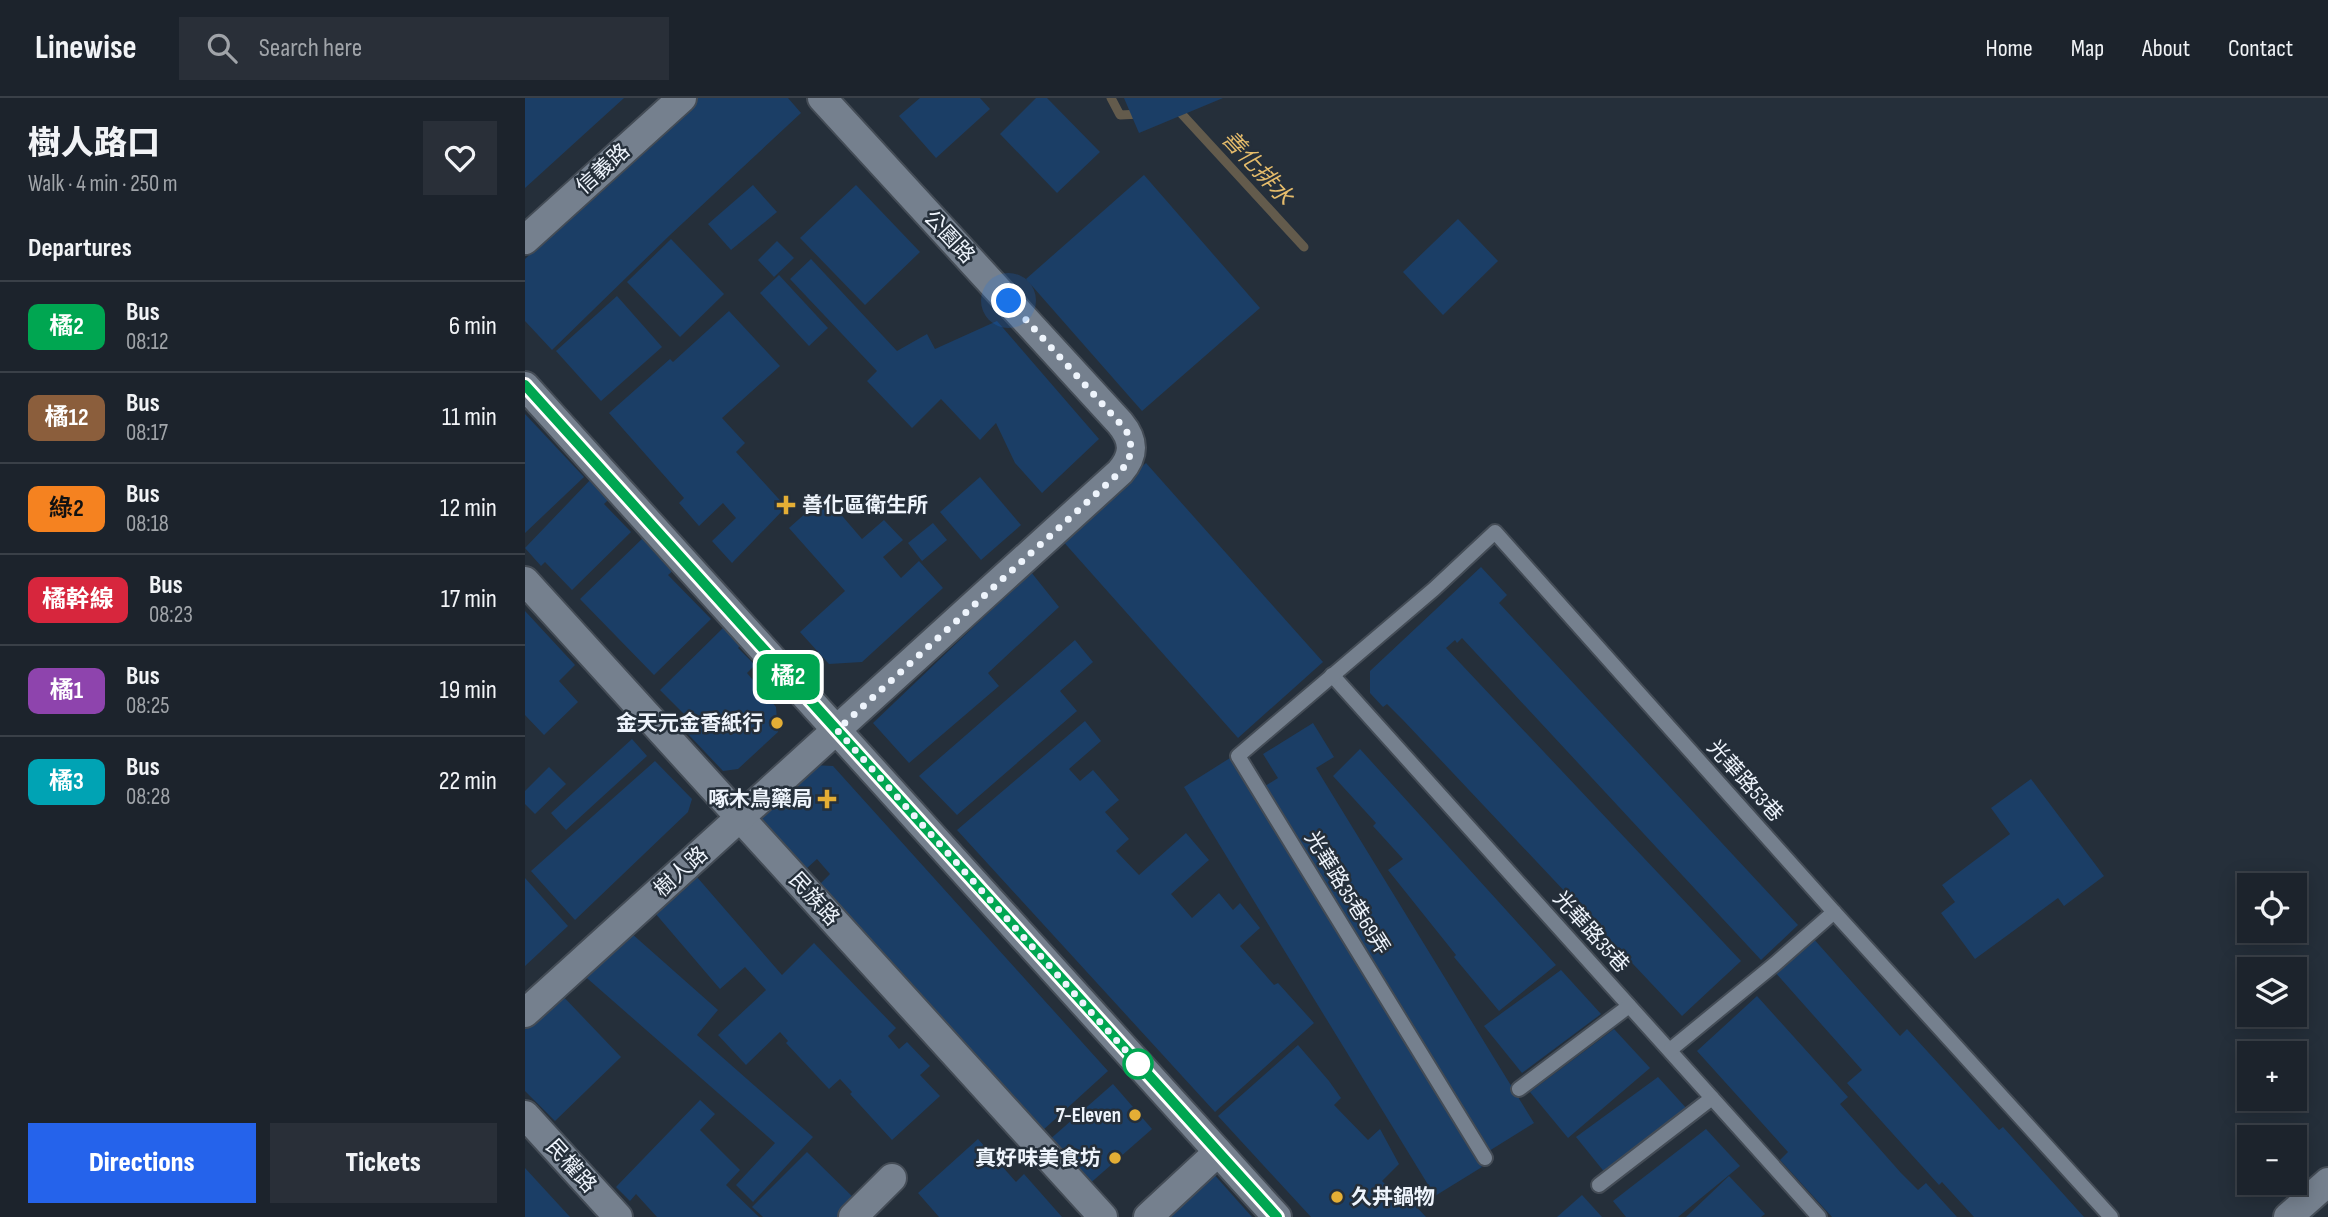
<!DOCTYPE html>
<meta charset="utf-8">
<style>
body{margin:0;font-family:"Sofia Sans Condensed","Noto Sans TC",sans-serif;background:#292f38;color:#f1f3f6;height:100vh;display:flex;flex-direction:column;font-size:26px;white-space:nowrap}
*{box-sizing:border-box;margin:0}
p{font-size:23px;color:#a0a4a9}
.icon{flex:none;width:38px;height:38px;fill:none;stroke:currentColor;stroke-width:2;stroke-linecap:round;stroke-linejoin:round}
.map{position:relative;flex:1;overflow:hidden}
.drawer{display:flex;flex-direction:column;background:#1c232c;width:525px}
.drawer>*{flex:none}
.badge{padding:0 14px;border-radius:10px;font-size:24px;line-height:46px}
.controls{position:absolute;left:1712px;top:775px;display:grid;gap:14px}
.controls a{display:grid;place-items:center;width:70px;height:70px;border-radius:0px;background:#1c232c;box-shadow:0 4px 18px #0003,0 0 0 2px #3a4048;font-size:35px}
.you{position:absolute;width:35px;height:35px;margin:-18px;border:5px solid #fff;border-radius:50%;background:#1a73e8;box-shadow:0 0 0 10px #1a73e833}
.map>.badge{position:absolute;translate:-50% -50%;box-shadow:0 0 0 4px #fff}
h2{padding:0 28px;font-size:26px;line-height:63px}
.round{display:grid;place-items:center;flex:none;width:74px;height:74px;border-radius:0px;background:#292f38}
.head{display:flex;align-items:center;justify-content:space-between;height:119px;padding:0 28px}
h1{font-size:33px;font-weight:800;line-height:52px}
.primary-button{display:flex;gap:14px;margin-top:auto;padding:14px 28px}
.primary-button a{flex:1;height:80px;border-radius:0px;background:#2563eb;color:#fff;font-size:28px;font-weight:800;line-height:80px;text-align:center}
.primary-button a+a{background:#292f38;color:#f1f3f6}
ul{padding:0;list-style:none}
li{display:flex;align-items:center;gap:21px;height:91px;padding:0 28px;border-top:2px solid #3a4048}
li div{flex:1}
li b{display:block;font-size:26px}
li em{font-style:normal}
li .badge{min-width:77px;font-weight:700;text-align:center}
header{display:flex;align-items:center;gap:42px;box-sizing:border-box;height:98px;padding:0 35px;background:#1c232c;border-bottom:2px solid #3a4048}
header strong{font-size:33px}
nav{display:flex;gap:38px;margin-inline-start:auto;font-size:24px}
.search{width:490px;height:63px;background:#292f38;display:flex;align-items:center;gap:18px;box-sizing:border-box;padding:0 24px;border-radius:0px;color:#a0a4a9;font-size:26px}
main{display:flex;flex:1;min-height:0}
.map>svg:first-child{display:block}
</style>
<header>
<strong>Linewise</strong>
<div class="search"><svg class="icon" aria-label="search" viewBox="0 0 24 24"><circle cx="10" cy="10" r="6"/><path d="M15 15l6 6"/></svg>Search here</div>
<nav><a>Home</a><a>Map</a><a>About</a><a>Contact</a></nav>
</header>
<main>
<section class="drawer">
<div class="head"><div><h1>樹人路口</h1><p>Walk · 4 min · 250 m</p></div><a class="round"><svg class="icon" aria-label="heart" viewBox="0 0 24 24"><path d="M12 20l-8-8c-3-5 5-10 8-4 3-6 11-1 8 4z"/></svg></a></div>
<h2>Departures</h2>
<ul>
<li><span class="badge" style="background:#00a651;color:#fff">橘2</span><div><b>Bus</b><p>08:12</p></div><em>6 min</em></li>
<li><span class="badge" style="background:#8b5e3c;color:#fff">橘12</span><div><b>Bus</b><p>08:17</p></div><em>11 min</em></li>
<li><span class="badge" style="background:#f58220;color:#111">綠2</span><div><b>Bus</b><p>08:18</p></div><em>12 min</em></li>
<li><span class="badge" style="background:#d7263d;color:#fff">橘幹線</span><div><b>Bus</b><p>08:23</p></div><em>17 min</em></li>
<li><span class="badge" style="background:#8e44ad;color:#fff">橘1</span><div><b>Bus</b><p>08:25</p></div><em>19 min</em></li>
<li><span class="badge" style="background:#00a3b4;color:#fff">橘3</span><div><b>Bus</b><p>08:28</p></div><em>22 min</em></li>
</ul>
<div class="primary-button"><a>Directions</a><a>Tickets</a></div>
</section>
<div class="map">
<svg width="1803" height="1119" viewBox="0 0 1803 1119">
<rect width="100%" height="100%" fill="#252f3a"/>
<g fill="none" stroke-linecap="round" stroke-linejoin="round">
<g stroke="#635b4c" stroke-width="9">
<path d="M586 0 595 17 616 16"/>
<path d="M648 14 654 13 779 149"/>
</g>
</g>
<g fill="#1b3e66">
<path d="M0 0H99L0 90Z"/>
<path d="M172 0H263L276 15 145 137 27 252 0 223V161Z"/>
<path d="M395 0H455L465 11 411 60 374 18Z"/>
<path d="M511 0H522L575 54 532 95 475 36Z"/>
<path d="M599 0H698L614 35Z"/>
<path d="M619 77 735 210 617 313 501 181Z"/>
<path d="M228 87 252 114 206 152 183 126Z"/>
<path d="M331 87 395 154 340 207 275 140Z"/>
<path d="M933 121 973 163 918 217 878 174Z"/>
<path d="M146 141 199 196 155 239 102 184Z"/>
<path d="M252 143 269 160 249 179 233 162Z"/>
<path d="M286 161 372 253 402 236 410 251 472 223 574 341 517 395 490 365 471 325 455 342 416 301 387 330 342 283 352 273 265 181Z"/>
<path d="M254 177 303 230 284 248 235 195Z"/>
<path d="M92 198 137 249 76 303 31 253Z"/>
<path d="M204 213 255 268 197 320 220 345 211 354 261 409 207 465 187 443 211 420 198 405 174 428 154 405 159 400 84 315 145 261 148 264Z"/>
<path d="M0 316 59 379 0 435Z"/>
<path d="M621 365 798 564 713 640 536 441Z"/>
<path d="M68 379 87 398 79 406 106 434 47 492 20 464 16 468 0 450Z"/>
<path d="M455 379 496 427 456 462 415 414Z"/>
<path d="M300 398 337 441 359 422 378 442 358 459 376 480 394 463 418 490 337 564 304 566 275 534 320 493 264 430Z"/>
<path d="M408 425 422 442 397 463 383 445Z"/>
<path d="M120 438 151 470 143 477 186 521 129 577 55 501Z"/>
<path d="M956 469 982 497 974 505 1273 827 1236 862 937 540 932 545 930 542 921 550 1216 863 1157 918 878 622 862 606 858 609 845 595V573Z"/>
<path d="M506 474 534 509 463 575 474 588 384 665 348 625Z"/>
<path d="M0 513 50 567 34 583 53 604 19 637 0 617Z"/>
<path d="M199 529 217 546 213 550 230 567 222 575 251 609 253 634 213 671 198 673 163 636 170 627 135 592Z"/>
<path d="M550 542 568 564 535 593 552 613 432 717 394 678Z"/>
<path d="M560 623 576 643 544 671 555 683 568 672 594 702 580 714 604 741 591 753 614 777 661 735 684 762 646 796 667 820 694 795 708 812 715 805 735 830 715 848 749 887 753 885 789 925 690 1014 432 732Z"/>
<path d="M788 625 809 659 791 670 1009 1025 964 1053 740 688 753 680 738 656Z"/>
<path d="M107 641 122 658 41 732 26 715Z"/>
<path d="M835 651 1031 867 974 913 929 859 931 857 863 772 878 761 848 728 851 725 808 678Z"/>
<path d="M705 660 957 1069 910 1098 659 689Z"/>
<path d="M130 663 167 701 163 714 50 822 6 773Z"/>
<path d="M287 667 308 668 583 973 517 1033 295 786 305 776 292 761 281 771 232 717Z"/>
<path d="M24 669 41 686 10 716 0 706V693Z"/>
<path d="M1506 681 1579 778 1539 808 1533 800 1450 861 1416 815 1430 804 1417 787 1485 736 1466 710Z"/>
<path d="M165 771 257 877 289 845 371 930 363 938 374 951 382 944 405 968 395 977 415 998 367 1042 325 996 327 994 315 981 304 991 261 945 263 943 255 934 221 967 193 937 241 892 220 869 195 891 124 808Z"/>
<path d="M0 780 43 828 0 868Z"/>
<path d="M97 827 193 912 172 937 288 1039 228 1104 211 1087 250 1045 55 874Z"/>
<path d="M1287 839 1375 938 1382 931 1474 1032 1478 1029 1559 1119H1449L1417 1084 1414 1087 1322 985 1337 972 1249 873Z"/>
<path d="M1036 872 1076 916 997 975 959 928Z"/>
<path d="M33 893 96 959 30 1023 0 993V925Z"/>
<path d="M1232 898 1323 999 1315 1006 1376 1075 1393 1092 1401 1085 1432 1119H1307L1255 1062 1263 1054 1172 953Z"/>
<path d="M1089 931 1125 970 1043 1040 1005 994Z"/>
<path d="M773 947 804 983 816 1000 809 1007 843 1042 855 1031 874 1066 857 1083 879 1105 884 1101 901 1119H786L693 1018Z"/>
<path d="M1133 979 1162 1011 1081 1076 1051 1039Z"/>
<path d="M588 986 627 1031 562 1088 523 1043Z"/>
<path d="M175 1002 190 1016 175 1032 215 1072 201 1087 234 1119H132L111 1096 105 1103 91 1089Z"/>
<path d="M1181 1031 1215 1068 1153 1119H1101L1088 1103Z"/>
<path d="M453 1041 491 1084 499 1076 537 1119H414L393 1095Z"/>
<path d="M282 1054 336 1107 324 1119H238L227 1109Z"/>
<path d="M0 1070 45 1119H0Z"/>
<path d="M686 1073 727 1119H635Z"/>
<path d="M1204 1078 1240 1116 1236 1119H1161Z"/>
<path d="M1057 1097 1077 1119H1032Z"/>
</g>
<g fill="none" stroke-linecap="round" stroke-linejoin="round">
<g stroke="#444c56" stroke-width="18">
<g id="service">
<path d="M807 577 1294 1119"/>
<path d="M1145 952 1250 866 1309 814"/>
<path d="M994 991 1104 908"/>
<path d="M960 1060 713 658 909 491 970 434 1309 814 1586 1119"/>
<path d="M1074 1087 1187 1000"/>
</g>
</g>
<g stroke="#444c56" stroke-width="32">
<g id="minor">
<path d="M0 142 157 0"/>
<path d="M0 288 752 1119"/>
<path d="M0 483 578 1119"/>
<path d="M0 915 595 374C609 358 610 343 595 325L297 0"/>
<path d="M0 1017 93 1119"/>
<path d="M328 1119 367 1080"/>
<path d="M623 1119 693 1054"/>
<path d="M1763 1119 1803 1084"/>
</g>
</g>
<use href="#service" stroke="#75808e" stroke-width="14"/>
<use href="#minor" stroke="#75808e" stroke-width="28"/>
</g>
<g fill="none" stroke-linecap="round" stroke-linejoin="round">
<g stroke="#fff" stroke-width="16">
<path id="line" d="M0 287 752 1119"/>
</g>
<use href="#line" stroke="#00a651" stroke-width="10"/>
<path stroke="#eef4fc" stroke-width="7" stroke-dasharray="0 12.6" d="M484 203 601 332C609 349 607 360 595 374L312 632 620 974 613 966"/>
</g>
<g fill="#e4ae35" stroke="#252f3a" stroke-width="2.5">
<path d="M257.5 396.5h7v7h7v7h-7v7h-7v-7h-7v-7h7z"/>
<circle cx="252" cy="625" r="7"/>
<path d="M298.5 690.5h7v7h7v7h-7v7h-7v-7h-7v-7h7z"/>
<circle cx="610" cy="1017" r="7"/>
<circle cx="590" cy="1060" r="7"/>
<circle cx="812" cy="1099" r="7"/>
</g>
<circle fill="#fff" stroke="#00a651" stroke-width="3.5" cx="613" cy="966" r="14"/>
<g text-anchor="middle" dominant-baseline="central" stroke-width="5" stroke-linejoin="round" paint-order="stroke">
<g font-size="21" fill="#eef4fc" stroke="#252f3a">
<text transform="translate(78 71) rotate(-42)">信義路</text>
<text transform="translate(424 139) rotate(47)">公園路</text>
<text transform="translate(1220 683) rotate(48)">光華路53巷</text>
<text transform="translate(156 774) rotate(-42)">樹人路</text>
<text transform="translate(822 795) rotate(58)">光華路35巷69弄</text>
<text transform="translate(289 801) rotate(48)">民族路</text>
<text transform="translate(1066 834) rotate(48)">光華路35巷</text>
<text transform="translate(46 1068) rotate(48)">民權路</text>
</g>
<g font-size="21" font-weight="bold" fill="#eef4fc" stroke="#252f3a" text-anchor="end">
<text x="277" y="407" text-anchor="start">善化區衛生所</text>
<text x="238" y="625">金天元金香紙行</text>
<text x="288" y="701">啄木鳥藥局</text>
<text x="596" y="1017">7-Eleven</text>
<text x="576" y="1060">真好味美食坊</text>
<text x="826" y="1099" text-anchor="start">久丼鍋物</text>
</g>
<g font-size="23" font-style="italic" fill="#e5bc6b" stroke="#252f3a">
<text transform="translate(732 70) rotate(47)">善化排水</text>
</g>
</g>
</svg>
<div class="controls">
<a><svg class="icon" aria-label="locate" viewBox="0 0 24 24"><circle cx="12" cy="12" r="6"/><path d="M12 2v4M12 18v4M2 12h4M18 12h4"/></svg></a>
<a><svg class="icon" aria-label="layers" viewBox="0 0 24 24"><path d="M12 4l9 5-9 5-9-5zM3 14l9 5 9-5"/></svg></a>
<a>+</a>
<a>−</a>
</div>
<div class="you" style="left:484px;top:203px"></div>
<b class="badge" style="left:263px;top:579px;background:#00a651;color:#fff">橘2</b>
</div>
</main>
